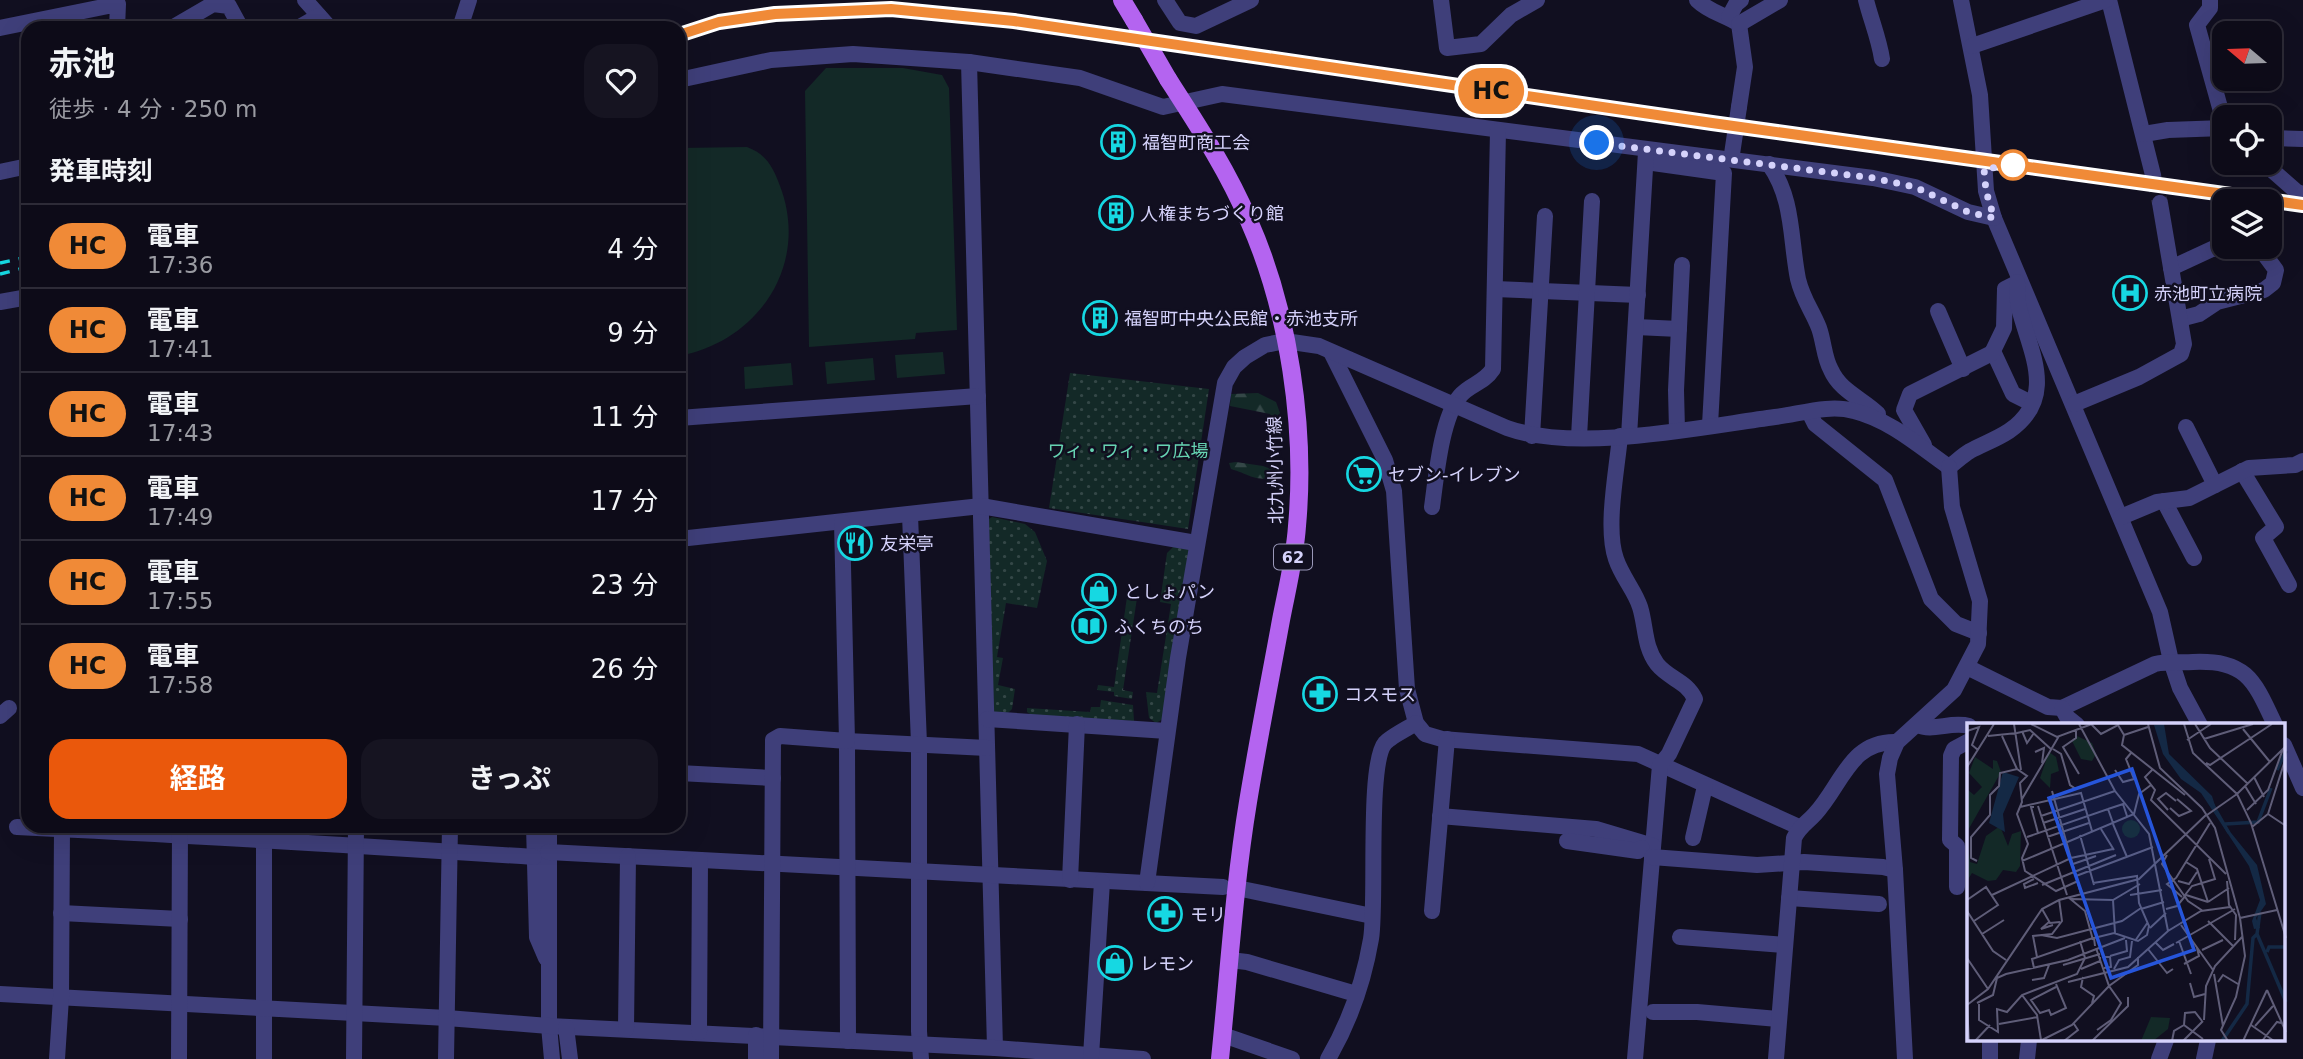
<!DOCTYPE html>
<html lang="ja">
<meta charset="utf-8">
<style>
body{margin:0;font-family:"DejaVu Sans","Noto Sans JP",sans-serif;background:#161421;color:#f1f3f6;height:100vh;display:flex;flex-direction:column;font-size:26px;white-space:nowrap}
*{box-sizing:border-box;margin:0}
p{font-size:23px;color:#9a9ba2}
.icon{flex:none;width:38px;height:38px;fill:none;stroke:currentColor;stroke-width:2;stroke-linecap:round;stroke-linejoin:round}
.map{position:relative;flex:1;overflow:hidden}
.side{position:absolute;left:21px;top:21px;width:665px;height:812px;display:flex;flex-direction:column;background:#0d0b18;border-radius:21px;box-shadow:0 7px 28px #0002,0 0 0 2px #2d2b37}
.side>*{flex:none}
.badge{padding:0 14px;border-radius:23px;font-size:24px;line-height:46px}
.needle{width:46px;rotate:289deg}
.controls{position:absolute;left:2212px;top:21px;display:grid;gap:14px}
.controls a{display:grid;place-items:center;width:70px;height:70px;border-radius:14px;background:#0d0b18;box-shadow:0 7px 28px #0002,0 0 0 2px #2d2b37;font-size:35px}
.you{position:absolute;width:35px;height:35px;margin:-18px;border:5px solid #fff;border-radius:50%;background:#1a73e8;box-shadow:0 0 0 10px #1a73e833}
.map>.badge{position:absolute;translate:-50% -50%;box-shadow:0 0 0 4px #fff}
h2{padding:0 28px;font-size:26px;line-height:63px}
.round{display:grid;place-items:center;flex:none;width:74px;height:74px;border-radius:21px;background:#161421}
.headline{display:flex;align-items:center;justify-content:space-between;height:119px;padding:0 28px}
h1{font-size:33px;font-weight:700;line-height:52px}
.button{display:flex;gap:14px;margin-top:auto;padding:14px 28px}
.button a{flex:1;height:80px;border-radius:21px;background:#ea580c;color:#fff;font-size:28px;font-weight:700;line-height:80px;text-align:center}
.button a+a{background:#161421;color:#f1f3f6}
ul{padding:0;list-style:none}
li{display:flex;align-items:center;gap:21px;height:84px;padding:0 28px;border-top:2px solid #2d2b37}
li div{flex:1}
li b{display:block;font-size:26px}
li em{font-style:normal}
li .badge{min-width:77px;font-weight:700;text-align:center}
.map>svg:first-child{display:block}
</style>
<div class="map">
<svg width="2303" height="1059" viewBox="0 0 2303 1059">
<defs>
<pattern id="grass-dots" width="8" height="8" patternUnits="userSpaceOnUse" patternTransform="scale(1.75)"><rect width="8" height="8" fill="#132927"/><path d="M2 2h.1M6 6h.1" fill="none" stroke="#344747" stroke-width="1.8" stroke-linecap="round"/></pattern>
<pattern id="forest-firs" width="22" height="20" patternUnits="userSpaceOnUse" patternTransform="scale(1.75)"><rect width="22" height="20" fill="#132927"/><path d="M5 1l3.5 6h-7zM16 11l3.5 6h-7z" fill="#344747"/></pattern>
</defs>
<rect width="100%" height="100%" fill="#110f20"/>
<g fill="url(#grass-dots)">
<path d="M1070 373 1209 389 1188 529 1049 508Z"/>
<path d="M992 517 1025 524 1035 532 1047 561 1037 608 1006 603 997 657 1003 658 998 685 1015 689 1012 709 1007 714 993 712 986 521Z"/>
<path d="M1174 546 1187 547 1189 551 1163 719 1156 723 1149 718 1146 692 1157 693 1171 604 1160 602 1167 553Z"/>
<path d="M1127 597 1137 598 1123 690 1133 692 1132 699 1114 696V692L1097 690 1098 685 1114 687Z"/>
<path d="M1101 700 1133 705 1134 721 1033 716 1027 712V708L1090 712 1091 707H1100Z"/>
</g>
<g fill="url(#forest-firs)">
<path d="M1258 393 1276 402 1280 413 1276 422 1270 414 1230 406 1231 394Z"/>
<path d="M1236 462 1263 466 1279 472 1276 478C1253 481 1251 475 1231 469L1229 463Z"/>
</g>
<g fill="#132927">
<path d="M826 68H903L942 75 949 88 957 330 916 333 915 339 809 347 805 91Z"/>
<path d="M747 147C766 154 773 167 780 186 810 264 759 341 679 356V148Z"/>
<path d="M943 352 945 374 897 378 895 355Z"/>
<path d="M873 358 875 380 827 384 825 362Z"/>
<path d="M791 363 793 385 745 389 744 367Z"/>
</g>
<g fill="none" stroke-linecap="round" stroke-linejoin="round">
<path stroke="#2e2c41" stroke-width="16" stroke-dasharray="16 8" stroke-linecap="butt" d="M2153 175 2160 203"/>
<g stroke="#3f3f7a" stroke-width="16">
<path d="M305 0 330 28"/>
<path d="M1165 0 1180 23 1196 26 1251 0"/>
<path d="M1441 0 1447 48 1481 44 1511 15 1537 0"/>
<path d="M1697 0C1709 12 1725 15 1739 24L1745 67 1739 107"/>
<path d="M1866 0C1871 20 1879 39 1882 59"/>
<path d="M1961 0 1980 95 1986 191 1994 218 2160 612 2171 661 2180 688 2200 725"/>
<path d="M2109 0 2153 175"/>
<path d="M2210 0V8L2197 25 2224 122"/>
<path d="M1729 17 1736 4 1741 0"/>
<path d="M1739 24 1780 0"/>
<path d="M0 28 118 4 117 28"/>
<path d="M172 28 213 4 229 6 241 28"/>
<path d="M298 28 319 16"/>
<path d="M460 28 469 0"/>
<path d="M1972 46 2106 0"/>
<path d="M969 62 995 1048"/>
<path d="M679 80 771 60 853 54 969 62 1080 78 1163 107 1222 94 1873 178 1915 187 1968 212 1994 218"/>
<path d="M2144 134 2168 130 2224 128"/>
<path d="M2270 138 2303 139"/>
<path d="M1646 162 1724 173 1710 425"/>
<path d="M2264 163 2297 192 2303 194"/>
<path d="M1769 164C1794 199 1790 239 1798 279 1803 300 1812 310 1819 328 1824 342 1824 358 1831 370 1840 391 1863 399 1878 414"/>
<path d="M0 172 28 166"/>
<path d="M2171 268 2212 249 2228 247"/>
<path d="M1495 289 1638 295"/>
<path d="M0 302 28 297"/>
<path d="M1938 311 1963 369"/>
<path d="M2180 319 2199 314 2217 302 2264 290 2273 283 2276 270 2259 247"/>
<path d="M1636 327 1679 329"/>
<path d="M1993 351 2013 394 2031 403"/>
<path d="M1331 352 1385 460 1394 491 1407 689 1416 723 1425 734 1442 739 1638 754 1799 827"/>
<path d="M2074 404 2139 377 2181 354 2184 344 2160 203"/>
<path d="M1809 412 1815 424 1885 480 1931 599 1956 624 1979 633"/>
<path d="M679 418 978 396"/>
<path d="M2186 427 2215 485"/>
<path d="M1677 430 1676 390 1682 265"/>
<path d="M1532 436 1545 216"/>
<path d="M1620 436C1617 470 1605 528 1616 559 1622 577 1635 591 1640 607 1646 626 1644 647 1657 664 1669 679 1687 681 1695 699L1669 754 1660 765 1635 1059"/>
<path d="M1629 436 1646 152"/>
<path d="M1579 437 1592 201"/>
<path d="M1924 445 1904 410 1910 394 1992 353 2004 328 2005 289 2017 283"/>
<path d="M1949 467C1956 462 1963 455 1970 451 1983 444 1997 439 2009 431 2058 397 2030 352 2019 308 2017 300 2017 290 2017 282"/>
<path d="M2242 471 2276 527 2263 538 2289 585"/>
<path d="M2164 501 2194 558"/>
<path d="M1432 507C1436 479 1441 418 1460 396 1470 384 1483 384 1493 369L1498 131"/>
<path d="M910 515 919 744V1031L921 1059"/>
<path d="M2121 517 2157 502 2189 498 2249 468 2295 465 2303 461"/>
<path d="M679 539 981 506 1196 543"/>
<path d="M1967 667 2048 707 2062 708 2155 664C2169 661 2180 663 2193 662 2247 660 2254 680 2275 725"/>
<path d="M2062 708 2067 717 2077 725"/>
<path d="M0 716 9 708"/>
<path d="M987 719 1167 731"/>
<path d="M1917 725C1933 732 1951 721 1969 726"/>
<path d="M2284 745 2303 788"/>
<path d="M679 773 773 778"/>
<path d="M1440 816 1596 829 1653 846"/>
<path d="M264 826V1059"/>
<path d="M534 826 537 937 546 958"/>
<path d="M549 826V1026L552 1059"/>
<path d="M17 827C190 835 362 846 534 857"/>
<path d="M1693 838 1705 786"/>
<path d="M1567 841 1638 851 1642 848"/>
<path d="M548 852 1223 887"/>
<path d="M1652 857 1757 865 1804 862 1883 867 1895 870"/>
<path d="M1070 880 1077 724"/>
<path d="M1147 883 1178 658 1225 383 1234 367 1245 357 1265 345 1285 341 1319 346 1507 428C1577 453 1700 427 1775 417 1800 414 1829 404 1854 411 1890 420 1919 446 1949 467"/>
<path d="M1957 887V846L1950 840 1951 756 1954 749 1969 741"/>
<path d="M1237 888 1372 916"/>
<path d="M1789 898 1879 904"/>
<path d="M1432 911 1447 739"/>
<path d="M61 913 180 919"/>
<path d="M1680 937 1785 945"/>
<path d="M1230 960 1247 962 1356 994"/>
<path d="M0 994 447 1018 549 1026 995 1048 1143 1059"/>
<path d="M1653 1012H1697L1778 1019"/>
<path d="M566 1027 570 1059"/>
<path d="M626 1029 628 856"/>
<path d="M699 1032 700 860"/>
<path d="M1223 1035 1292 1059"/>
<path d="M1990 1040V1059"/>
<path d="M848 1041 847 741 987 748"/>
<path d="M1091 1056 1102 882"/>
<path d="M57 1059 61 998 62 826"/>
<path d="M179 1059 180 827"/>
<path d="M354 1059 356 826"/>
<path d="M446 1059 450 826"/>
<path d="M756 1059V1035"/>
<path d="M771 1059 773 740 780 736 847 741 842 522"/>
<path d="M1328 1059C1349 1023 1364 980 1371 939 1377 904 1367 764 1385 743 1390 737 1408 728 1416 723"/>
<path d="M1776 1059 1794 838C1800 826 1807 823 1815 814 1842 785 1850 740 1897 742"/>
<path d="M1905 1059 1895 870 1887 774 1890 758 1897 742 1954 690 1978 644 1980 601 1952 507 1949 467"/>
<path d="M2027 1059 2029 1040"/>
<path d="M2159 1059 2166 1040"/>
<path d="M2204 1059 2208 1040"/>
</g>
<g stroke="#b464f0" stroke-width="18">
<path d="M1122 0 1134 20"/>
<path d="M1168 79C1197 124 1228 171 1249 221 1289 311 1306 428 1297 526 1295 557 1287 589 1281 620 1270 680 1258 741 1248 802 1234 887 1229 973 1220 1059"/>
</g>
<g stroke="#16d8e2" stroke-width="3.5" stroke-dasharray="10 9" stroke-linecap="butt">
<path d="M679 35 719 22 775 14 891 9 1014 21 1712 123 2303 205"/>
<path d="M0 263 28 257"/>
<path d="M0 274 28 267"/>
</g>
<path stroke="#3f3f7a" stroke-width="16" d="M1732 154 1739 107"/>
<path stroke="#b464f0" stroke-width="18" d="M1134 20 1168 79"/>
</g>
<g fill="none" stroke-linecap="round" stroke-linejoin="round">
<g stroke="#fff" stroke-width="16">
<path id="line" d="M679 35 719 22 775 14 891 9 1014 21 1712 123 2303 205"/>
</g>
<use href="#line" stroke="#f08a37" stroke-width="10"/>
<path stroke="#d5d2fb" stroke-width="7" stroke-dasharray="0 12.6" d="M1597 143 1873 178 1915 187 1968 212 1994 218 1986 191 1984 169 2013 165"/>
</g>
<defs>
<g id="building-ring" transform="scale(1.75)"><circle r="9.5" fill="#110f20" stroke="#16d8e2" stroke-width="1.5"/><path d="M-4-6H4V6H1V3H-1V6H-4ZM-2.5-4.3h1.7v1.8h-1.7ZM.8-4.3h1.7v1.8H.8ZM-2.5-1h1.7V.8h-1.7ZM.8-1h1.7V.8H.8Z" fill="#16d8e2"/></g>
<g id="hospital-ring" transform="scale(1.75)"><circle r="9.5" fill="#110f20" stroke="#16d8e2" stroke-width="1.5"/><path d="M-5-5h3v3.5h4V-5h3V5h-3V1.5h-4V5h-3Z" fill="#16d8e2"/></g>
<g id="supermarket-ring" transform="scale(1.75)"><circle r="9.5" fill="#110f20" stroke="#16d8e2" stroke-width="1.5"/><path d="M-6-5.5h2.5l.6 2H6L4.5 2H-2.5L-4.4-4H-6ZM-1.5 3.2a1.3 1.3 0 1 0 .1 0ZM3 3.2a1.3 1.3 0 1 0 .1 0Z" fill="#16d8e2"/></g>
<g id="restaurant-ring" transform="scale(1.75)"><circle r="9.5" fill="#110f20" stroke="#16d8e2" stroke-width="1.5"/><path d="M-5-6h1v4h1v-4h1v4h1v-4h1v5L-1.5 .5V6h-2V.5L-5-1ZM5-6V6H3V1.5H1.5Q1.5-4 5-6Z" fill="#16d8e2"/></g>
<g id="shop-ring" transform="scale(1.75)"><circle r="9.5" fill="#110f20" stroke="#16d8e2" stroke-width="1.5"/><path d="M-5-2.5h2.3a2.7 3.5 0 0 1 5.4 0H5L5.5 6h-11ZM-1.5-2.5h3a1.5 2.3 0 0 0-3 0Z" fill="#16d8e2"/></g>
<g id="library-ring" transform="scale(1.75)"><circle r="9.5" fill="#110f20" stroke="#16d8e2" stroke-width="1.5"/><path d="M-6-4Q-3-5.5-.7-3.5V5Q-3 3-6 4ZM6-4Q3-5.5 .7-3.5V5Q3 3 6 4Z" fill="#16d8e2"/></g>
<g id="pharmacy-ring" transform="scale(1.75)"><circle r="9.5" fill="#110f20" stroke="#16d8e2" stroke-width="1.5"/><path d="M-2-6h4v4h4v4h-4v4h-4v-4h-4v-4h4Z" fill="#16d8e2"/></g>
</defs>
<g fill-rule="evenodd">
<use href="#building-ring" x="1118" y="142"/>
<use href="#building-ring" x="1116" y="213"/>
<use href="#hospital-ring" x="2130" y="293"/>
<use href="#building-ring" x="1100" y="318"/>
<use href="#supermarket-ring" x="1364" y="474"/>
<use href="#restaurant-ring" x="855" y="543"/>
<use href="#shop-ring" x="1099" y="591"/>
<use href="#library-ring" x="1089" y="626"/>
<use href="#pharmacy-ring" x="1320" y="694"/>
<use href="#pharmacy-ring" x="1165" y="914"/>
<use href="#shop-ring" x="1115" y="963"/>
</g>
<circle fill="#fff" stroke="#f08a37" stroke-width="3.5" cx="2013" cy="165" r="14"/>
<g text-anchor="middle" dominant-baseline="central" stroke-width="5" stroke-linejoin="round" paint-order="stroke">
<rect fill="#110f20" stroke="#9a98b9" stroke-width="2" x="1274" y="544.5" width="38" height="25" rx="5"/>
<g font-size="16" font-weight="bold" fill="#d5d2fb">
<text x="1293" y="557">62</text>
</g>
<g font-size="18" fill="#d5d2fb" stroke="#110f20" text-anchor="start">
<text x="1142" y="142">福智町商工会</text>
<text x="1140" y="213">人権まちづくり館</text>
<text x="2154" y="293">赤池町立病院</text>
<text x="1124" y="318">福智町中央公民館・赤池支所</text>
<text x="1388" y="474">セブン-イレブン</text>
<text x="880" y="543">友栄亭</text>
<text x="1124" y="591">としょパン</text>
<text x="1114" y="626">ふくちのち</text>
<text x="1344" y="694">コスモス</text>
<text x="1190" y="914">モリ</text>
<text x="1140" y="963">レモン</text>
</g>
<g font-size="18" fill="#66d3b2" stroke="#110f20">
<text x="1128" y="450">ワィ・ワィ・ワ広場</text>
</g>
<g font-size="18" fill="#d5d2fb" stroke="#110f20">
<text transform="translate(1275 470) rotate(-91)">北九州小竹線</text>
</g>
</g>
<g transform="translate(1967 723)">
<rect width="318" height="318" fill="#110f20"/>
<path d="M110 13 125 20 129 31 125 38 114 36 105 18ZM82 29 89 34 92 48 84 51 83 65 73 55ZM8 34 26 46V37L30 38 34 49 0 109V66L7 72 15 64 2 50ZM33 103 41 123 45 111 54 108 53 143 49 149 36 147 29 157 21 158 5 150 0 158V112L3 139 10 141 19 113ZM184 294 203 295 201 306 186 318H174Z" fill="#132927"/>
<path d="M155 106a9 9 0 1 1 18 0a9 9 0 1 1-18 0Z" fill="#132927"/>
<path d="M197 1 202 31 245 73 252 95 290 142 299 181 289 195 293 205 287 206 285 198 293 177 282 143 234 70 214 56 196 31 187 2ZM36 49 52 54 36 91 38 109 22 100Z" fill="#142945"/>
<path fill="none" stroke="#142945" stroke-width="3.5" d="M310 47 319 28M242 75 262 110M258 101 291 99 304 65M293 189 290 211 319 279M300 229 302 224H319M255 318 280 281 286 215 290 211"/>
<path fill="none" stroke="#5f5d78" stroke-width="2" d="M47 1 54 47M64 1 90 14 125 1M112 1 148 68 182 111 201 208M124 1 134 11 151 2 157 12 155 22 218 72M181 1 193 45 235 85 248 105 273 195 278 233 269 274 254 307 261 318M217 1 226 30 270 71 240 92M228 1 243 25 281 61M276 6 303 39M109 7V15L96 24 112 51M0 8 12 4 5 22 11 27M55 8 60 20 67 10M50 10 63 7 85 27M157 12 181 4M21 13 50 10M35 13 50 46M237 16 286 1M220 17 244 1M319 23 270 71 284 100 319 215M86 26 94 31 103 62 109 66M68 29 77 25 75 40M239 40 243 42 305 1M0 44 27 1M148 47 156 59 167 56 159 36 164 30M185 47 178 54 188 67 184 77 259 151M287 54 297 74M278 63 289 81M85 68 114 171M55 76 92 13M71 83 100 172M53 84 114 70 125 108M67 84H64L71 110M203 85 212 93 224 88 210 76M141 86 156 81 160 93M201 87 191 76 199 70 209 78M280 87 301 67 316 26M301 91 319 103M74 93 148 68M76 100 118 86M146 101 160 134M285 104 301 91 319 34M134 106 147 127M113 112 127 162M60 114 141 86 146 100M80 114 122 100M200 132 195 141 221 178 236 188M10 138 4 135V114L23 92V72L32 63 33 50 50 46 60 53 53 60 55 79 50 91 61 121 55 135 58 148 89 168 111 158M55 138 167 91 172 71 184 62M219 139 230 146 241 179M106 141 129 133M109 153 186 124M209 155 243 100M209 155 200 161 215 174M67 156 57 161 58 165 71 160M211 158 222 161 230 149M260 158 262 182 269 192 268 217M126 160 170 153 172 180 182 203 180 212 171 218 147 210 127 215 128 223M75 162 149 132M25 172 104 135 146 126M163 172 195 167M218 172 225 163 248 156 242 136M101 174 118 188 126 217M104 176 146 177 173 161M0 177 19 164 31 182 7 198M146 177 148 210M241 179 262 165M75 186 83 200 93 199M174 186 197 179M199 186 210 183 219 172 241 179M0 188 26 228 39 237M273 195 310 187M241 198 266 223M82 199 74 206 86 202M214 202 246 247M183 205 199 190M15 211 37 197M74 212 90 215 155 198 174 185M168 218 181 199M212 218 224 251M189 220 196 227 207 221M209 220 268 186M129 225 142 263 154 280 144 297 130 307M181 226 200 250 206 246M235 227 256 217M143 233 160 228 159 217M70 234 66 213 85 211 95 198 92 176M135 234H143L144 244 137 245M0 235 21 266M217 241 232 233 230 225M96 242 133 231M67 245 65 236 126 215M114 246 133 238V234M147 246 152 237 163 234 165 218M247 251 256 303M116 254 114 264 127 273 125 280M65 257 77 255 82 242M101 259 161 244 201 208 234 188 263 184M251 259 256 252 271 261M223 260 227 274 238 271M89 264 64 277 73 290 82 287 84 292 99 285 89 261M300 267 319 309M55 272 70 292 74 317M10 280 26 272 30 255 39 251 101 237 158 215M12 281V297L31 309 30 286 40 289 55 272 110 251 118 235 113 218M0 282 21 266 75 186 92 177 172 156 240 91M0 283 2 318M237 297 239 263 248 243 275 214M235 298 228 289 218 290 217 302 236 316M32 301 71 294M284 302 307 318M288 303 306 283M8 318 23 302M73 318 105 302 142 263 171 242V234M97 318 111 307 107 301M125 318 161 283V274M205 318 207 308 217 302M216 318 236 298M276 318 300 267M295 318 310 299 314 300"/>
<path fill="#2655da" fill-opacity="0.15" stroke="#2655da" stroke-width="3.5" d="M165 46 227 227 144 255 82 75Z"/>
<rect width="318" height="318" fill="none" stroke="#d5d2fb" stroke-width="3.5"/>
</g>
</svg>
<div class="controls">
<a><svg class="needle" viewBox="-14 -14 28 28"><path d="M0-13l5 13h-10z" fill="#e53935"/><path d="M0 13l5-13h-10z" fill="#9a9ba2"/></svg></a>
<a><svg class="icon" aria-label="locate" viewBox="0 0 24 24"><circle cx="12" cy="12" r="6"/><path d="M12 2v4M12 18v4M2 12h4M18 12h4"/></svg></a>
<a><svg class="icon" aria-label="layers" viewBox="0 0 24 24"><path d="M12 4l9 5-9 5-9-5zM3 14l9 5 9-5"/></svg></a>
</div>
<div class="you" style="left:1597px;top:143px"></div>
<b class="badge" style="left:1491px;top:91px;background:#f08a37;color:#111">HC</b>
<section class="side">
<div class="headline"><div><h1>赤池</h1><p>徒歩 · 4 分 · 250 m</p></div><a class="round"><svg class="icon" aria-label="heart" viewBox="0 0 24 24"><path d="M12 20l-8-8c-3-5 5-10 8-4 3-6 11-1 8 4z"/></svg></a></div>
<h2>発車時刻</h2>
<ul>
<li><span class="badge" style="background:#f08a37;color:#111">HC</span><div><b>電車</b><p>17:36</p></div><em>4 分</em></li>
<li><span class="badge" style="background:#f08a37;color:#111">HC</span><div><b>電車</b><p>17:41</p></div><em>9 分</em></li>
<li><span class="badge" style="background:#f08a37;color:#111">HC</span><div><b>電車</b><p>17:43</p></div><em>11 分</em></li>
<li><span class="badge" style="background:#f08a37;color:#111">HC</span><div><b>電車</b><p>17:49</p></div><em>17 分</em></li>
<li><span class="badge" style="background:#f08a37;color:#111">HC</span><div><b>電車</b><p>17:55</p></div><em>23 分</em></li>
<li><span class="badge" style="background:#f08a37;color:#111">HC</span><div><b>電車</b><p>17:58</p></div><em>26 分</em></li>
</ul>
<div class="button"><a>経路</a><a>きっぷ</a></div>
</section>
</div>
